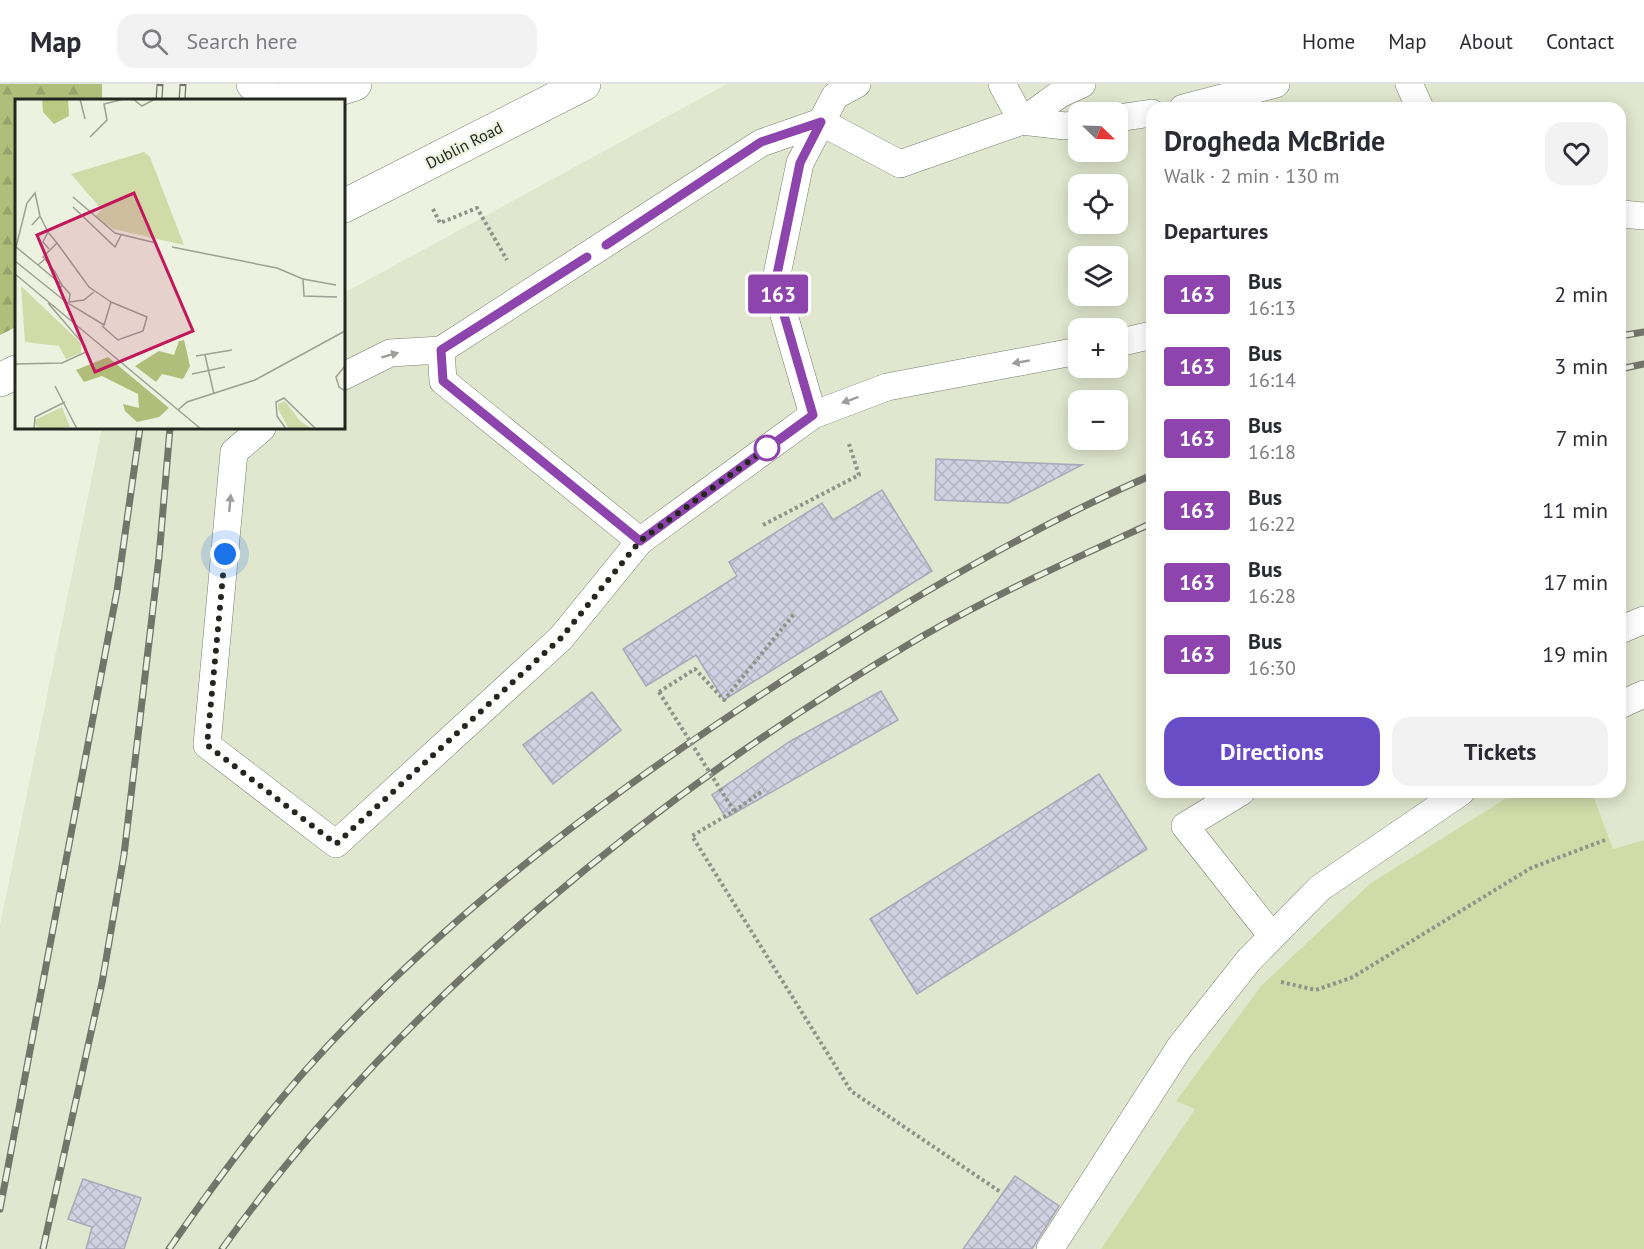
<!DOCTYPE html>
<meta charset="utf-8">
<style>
body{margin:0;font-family:"PT Sans",sans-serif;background:#f2f2f3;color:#2b2b33;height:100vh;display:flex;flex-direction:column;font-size:22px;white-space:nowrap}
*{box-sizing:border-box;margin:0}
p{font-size:20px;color:#7c7c81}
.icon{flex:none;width:33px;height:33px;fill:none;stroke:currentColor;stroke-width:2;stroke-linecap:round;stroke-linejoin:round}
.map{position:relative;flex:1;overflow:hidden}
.details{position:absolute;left:1146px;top:18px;width:480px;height:696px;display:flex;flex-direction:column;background:#fff;border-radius:18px;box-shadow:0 3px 15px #0003}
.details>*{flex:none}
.badge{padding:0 12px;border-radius:4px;font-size:21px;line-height:39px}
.needle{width:39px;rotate:113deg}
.fabs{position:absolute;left:1068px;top:18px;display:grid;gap:12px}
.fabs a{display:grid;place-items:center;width:60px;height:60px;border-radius:12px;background:#fff;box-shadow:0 3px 15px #0003;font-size:30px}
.you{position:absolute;width:30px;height:30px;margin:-15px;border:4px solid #fff;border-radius:50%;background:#1a73e8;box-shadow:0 0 0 9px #1a73e833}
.map>.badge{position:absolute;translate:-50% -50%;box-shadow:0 0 0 3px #fff}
h2{padding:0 18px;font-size:22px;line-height:54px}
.round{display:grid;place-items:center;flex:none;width:63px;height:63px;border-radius:18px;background:#f2f2f3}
.overview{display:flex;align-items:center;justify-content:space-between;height:102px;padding:0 18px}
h1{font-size:28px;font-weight:700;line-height:45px}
.action{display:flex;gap:12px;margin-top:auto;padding:12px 18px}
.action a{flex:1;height:69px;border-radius:18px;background:#6a4dc6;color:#fff;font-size:24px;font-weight:700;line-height:69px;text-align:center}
.action a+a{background:#f2f2f3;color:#2b2b33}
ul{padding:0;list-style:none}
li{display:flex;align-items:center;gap:18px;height:72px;padding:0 18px}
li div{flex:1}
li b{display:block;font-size:22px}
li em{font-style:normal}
li .badge{min-width:66px;font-weight:700;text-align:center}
header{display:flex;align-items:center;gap:36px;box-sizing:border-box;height:84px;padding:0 30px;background:#fff;border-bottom:2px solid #e1e1e2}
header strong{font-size:28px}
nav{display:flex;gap:33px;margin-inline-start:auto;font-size:21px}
.search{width:420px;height:54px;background:#f2f2f3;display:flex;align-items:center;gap:15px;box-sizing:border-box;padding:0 21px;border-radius:18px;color:#7c7c81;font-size:22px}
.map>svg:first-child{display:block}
</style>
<header>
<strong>Map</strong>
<div class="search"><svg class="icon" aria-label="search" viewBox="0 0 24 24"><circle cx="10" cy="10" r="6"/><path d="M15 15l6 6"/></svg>Search here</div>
<nav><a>Home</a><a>Map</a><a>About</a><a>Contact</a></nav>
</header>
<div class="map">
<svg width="1644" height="1165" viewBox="0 0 1644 1165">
<defs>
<pattern id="forest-firs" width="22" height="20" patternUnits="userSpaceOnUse" patternTransform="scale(1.5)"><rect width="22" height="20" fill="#b0be79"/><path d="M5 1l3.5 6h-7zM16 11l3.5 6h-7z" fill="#97a368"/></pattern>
<pattern id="building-cross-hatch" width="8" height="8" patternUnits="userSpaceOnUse" patternTransform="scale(1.5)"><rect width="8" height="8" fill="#d2d1e2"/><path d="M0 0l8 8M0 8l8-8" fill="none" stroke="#b4b3c2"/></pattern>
</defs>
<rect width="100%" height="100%" fill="#edf1e0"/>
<path fill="#e1e6ce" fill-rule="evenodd" d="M727 0H1644V756L1613 765 1592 708H1620V24H1152V708H1516L1371 799 1176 1016 1195 1025 1101 1165H0V841L102 344H344V209ZM1078 28H1118V68H1078ZM1078 100H1118V140H1078ZM1078 172H1118V212H1078ZM1078 244H1118V284H1078ZM1078 316H1118V356H1078Z"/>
<path fill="#d0dba8" d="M1516 708H1592L1613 765 1644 756V1165H1101L1195 1025 1176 1017 1262 901 1371 799Z"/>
<path fill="url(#forest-firs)" d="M0 0H102V16H16V243L0 251Z"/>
<g fill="url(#building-cross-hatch)" stroke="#aaa8b9" stroke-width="1.5">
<path d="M936 375 1082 381 1008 419 935 416Z"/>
<path d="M882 406 932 487 724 616 696 571 646 602 623 565 737 492 729 478 822 419 833 436Z"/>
<path d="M881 607 898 636 726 734 712 711 789 658Z"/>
<path d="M592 608 621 646 553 700 523 661Z"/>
<path d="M1099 690 1147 765 917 910 870 835Z"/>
<path d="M1015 1092 1059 1122 1032 1165H963Z"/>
<path d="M83 1095 141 1114 124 1165H86L92 1143 68 1135Z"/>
</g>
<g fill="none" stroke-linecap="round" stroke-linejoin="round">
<g stroke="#7a7e6f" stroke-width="28">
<g id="service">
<path d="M1002 0 1022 37 900 80 821 38 761 59 441 266 443 297 640 457 813 331 887 303 1078 267"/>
<path d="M1409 0 1420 24"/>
<path d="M1183 24 1276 0"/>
<path d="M1118 34 1152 29"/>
<path d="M1022 37 1060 10 1082 0"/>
<path d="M1022 37 1065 42 1078 40"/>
<path d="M1622 130 1644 132"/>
<path d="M1118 259 1152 251"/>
<path d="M344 292 390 269 441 266"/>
<path d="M813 331 775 200 800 79 835 12 857 0"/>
<path d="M262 344 234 368 207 661 336 760 561 554 640 457"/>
<path d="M1620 546 1644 536"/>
<path d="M1620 621 1644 610"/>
<path d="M1241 708 1185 742 1272 852"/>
<path d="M1050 1165 1180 963 1249 876 1320 804 1461 708"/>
</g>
</g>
<g stroke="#7a7e6f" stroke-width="34">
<g id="minor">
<path d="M253 0 272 16"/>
<path d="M284 16 311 14 355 0"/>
</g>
</g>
<g stroke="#7a7e6f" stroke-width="34">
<g id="secondary">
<path d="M344 122 584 0"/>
<path d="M0 296 16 288"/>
</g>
</g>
<g stroke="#909387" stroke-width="4" stroke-dasharray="3 3" stroke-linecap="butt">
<path d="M433 125 440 139 477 124 507 176"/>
<path d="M763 441 859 391 849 360"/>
<path d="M659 608 695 585 724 616 794 530"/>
<path d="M734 727 764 706"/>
<path d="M1281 898 1316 906 1353 893 1531 784 1605 756"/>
</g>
<use href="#service" stroke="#fff" stroke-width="27"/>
<use href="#minor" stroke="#fff" stroke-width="33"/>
<use href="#secondary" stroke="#fff" stroke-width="33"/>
<g stroke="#73756b" stroke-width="7">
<g id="rail">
<path d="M159 16 160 0"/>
<path d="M182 16 183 0"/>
<path d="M1620 252 1644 248"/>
<path d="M1620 285 1644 280"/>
<path d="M0 1125 117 507 140 344"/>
<path d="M43 1165 102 899 124 771 159 473 170 344"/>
<path d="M169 1165C211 1104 255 1044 304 988 449 825 624 698 807 581 917 511 1032 443 1152 391"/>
<path d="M222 1165C399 917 659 707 921 553 995 510 1074 475 1152 439"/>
</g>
</g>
<use href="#rail" stroke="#edf1e0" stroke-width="4.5" stroke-dasharray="14" stroke-linecap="butt"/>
<path stroke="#909387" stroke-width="4" stroke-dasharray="3 3" stroke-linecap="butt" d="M659 608 734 727 692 752 851 1007 1002 1109"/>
</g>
<defs><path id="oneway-solid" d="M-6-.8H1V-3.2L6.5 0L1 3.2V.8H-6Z" transform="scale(1.5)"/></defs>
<g fill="#9d9d9b">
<use href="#oneway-solid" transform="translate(390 271) rotate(-15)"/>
<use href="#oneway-solid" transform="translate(1021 278) rotate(170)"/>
<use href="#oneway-solid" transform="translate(850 316) rotate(160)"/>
<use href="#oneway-solid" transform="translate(230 419) rotate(-85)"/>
</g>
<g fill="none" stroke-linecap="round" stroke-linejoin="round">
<g stroke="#fff" stroke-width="14">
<path id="line" d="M587 173 441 266 443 297 640 457 813 331 775 200 800 79 821 38 761 58 606 161"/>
</g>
<use href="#line" stroke="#8e44ad" stroke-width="9"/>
<path stroke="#252620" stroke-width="6" stroke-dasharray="0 10.8" d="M225 470 207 661 336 760 561 554 640 457 774 359 767 364"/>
</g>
<circle fill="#fff" stroke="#8e44ad" stroke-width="3" cx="767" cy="364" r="12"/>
<g text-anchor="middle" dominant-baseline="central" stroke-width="4.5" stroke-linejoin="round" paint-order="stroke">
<g font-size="16" fill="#252620" stroke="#edf1e0">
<text transform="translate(464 61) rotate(-27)">Dublin Road</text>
</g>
</g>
<g transform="translate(15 15)">
<rect width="330" height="330" fill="#edf1e0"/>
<path d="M129 53 135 58 169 146 98 130 80 117 87 111 56 75ZM6 187 66 244V254L51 260 44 247 10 243ZM270 302 285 322 297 330H274L263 310V305ZM47 308 55 328 24 330 20 325V321Z" fill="#d0dba8"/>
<path d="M169 241 175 267 168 280 147 275 141 283 120 267 144 252 159 256 164 242ZM93 258 154 309 144 318 122 323 110 312 108 305 124 309 123 295 87 277 69 283 61 271Z" fill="#b0be79"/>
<path d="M27 0H53L54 17 39 25 28 13Z" fill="#bbc983"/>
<path fill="none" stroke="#9da093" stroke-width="1.5" d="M65 0 70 20M118 0 127 7 140 0M75 38 92 21 89 5 109 0M58 98 100 134 141 144M58 108 100 148 106 136M17 126 25 117 33 133M157 148 262 169 288 180 289 197 322 198M30 160 40 173 47 186 23 166ZM30 160 28 158 42 144 33 133 28 143 34 150M0 162 51 203 89 226 96 203 74 188 42 144M23 166 1 148 12 104 20 94 25 117M0 175 186 330M288 180 321 186M45 189 47 186 55 195 54 203M54 203 69 201 79 193M87 227 103 241 128 232 132 218 96 203M190 256 199 295M181 257 217 251M0 265 47 264 71 253 70 247 33 204M330 267 321 278 324 288 330 292M177 275 210 268M40 287 62 330M163 311 172 303 240 281 330 232M19 330 20 318 50 303M271 330 262 317 261 303 269 299 301 330"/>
<path fill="#c2185b" fill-opacity="0.15" stroke="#c2185b" stroke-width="3" d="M119 94 178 232 80 273 22 136Z"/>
<rect width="330" height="330" fill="none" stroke="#252620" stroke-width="3"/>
</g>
</svg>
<div class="fabs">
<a><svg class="needle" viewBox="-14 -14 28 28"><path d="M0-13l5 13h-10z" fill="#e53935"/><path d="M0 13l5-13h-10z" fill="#7c7c81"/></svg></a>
<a><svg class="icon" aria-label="locate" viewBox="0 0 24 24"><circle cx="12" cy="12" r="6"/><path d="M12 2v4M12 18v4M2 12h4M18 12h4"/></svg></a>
<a><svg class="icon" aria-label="layers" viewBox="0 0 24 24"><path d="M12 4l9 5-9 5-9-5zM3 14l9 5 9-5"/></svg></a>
<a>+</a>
<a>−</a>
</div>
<div class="you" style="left:225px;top:470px"></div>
<b class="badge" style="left:778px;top:210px;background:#8e44ad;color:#fff">163</b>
<section class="details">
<div class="overview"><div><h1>Drogheda McBride</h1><p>Walk · 2 min · 130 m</p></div><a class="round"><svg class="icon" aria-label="heart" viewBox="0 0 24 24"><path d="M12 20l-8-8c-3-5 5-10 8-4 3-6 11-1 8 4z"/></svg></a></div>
<h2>Departures</h2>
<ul>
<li><span class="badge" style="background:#8e44ad;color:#fff">163</span><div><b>Bus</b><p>16:13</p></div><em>2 min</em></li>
<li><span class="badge" style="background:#8e44ad;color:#fff">163</span><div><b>Bus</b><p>16:14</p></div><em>3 min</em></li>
<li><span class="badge" style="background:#8e44ad;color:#fff">163</span><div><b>Bus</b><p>16:18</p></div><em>7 min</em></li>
<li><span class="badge" style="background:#8e44ad;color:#fff">163</span><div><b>Bus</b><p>16:22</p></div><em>11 min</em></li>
<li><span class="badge" style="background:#8e44ad;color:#fff">163</span><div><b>Bus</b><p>16:28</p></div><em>17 min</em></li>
<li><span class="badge" style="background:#8e44ad;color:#fff">163</span><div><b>Bus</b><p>16:30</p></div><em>19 min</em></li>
</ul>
<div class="action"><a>Directions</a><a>Tickets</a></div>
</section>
</div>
